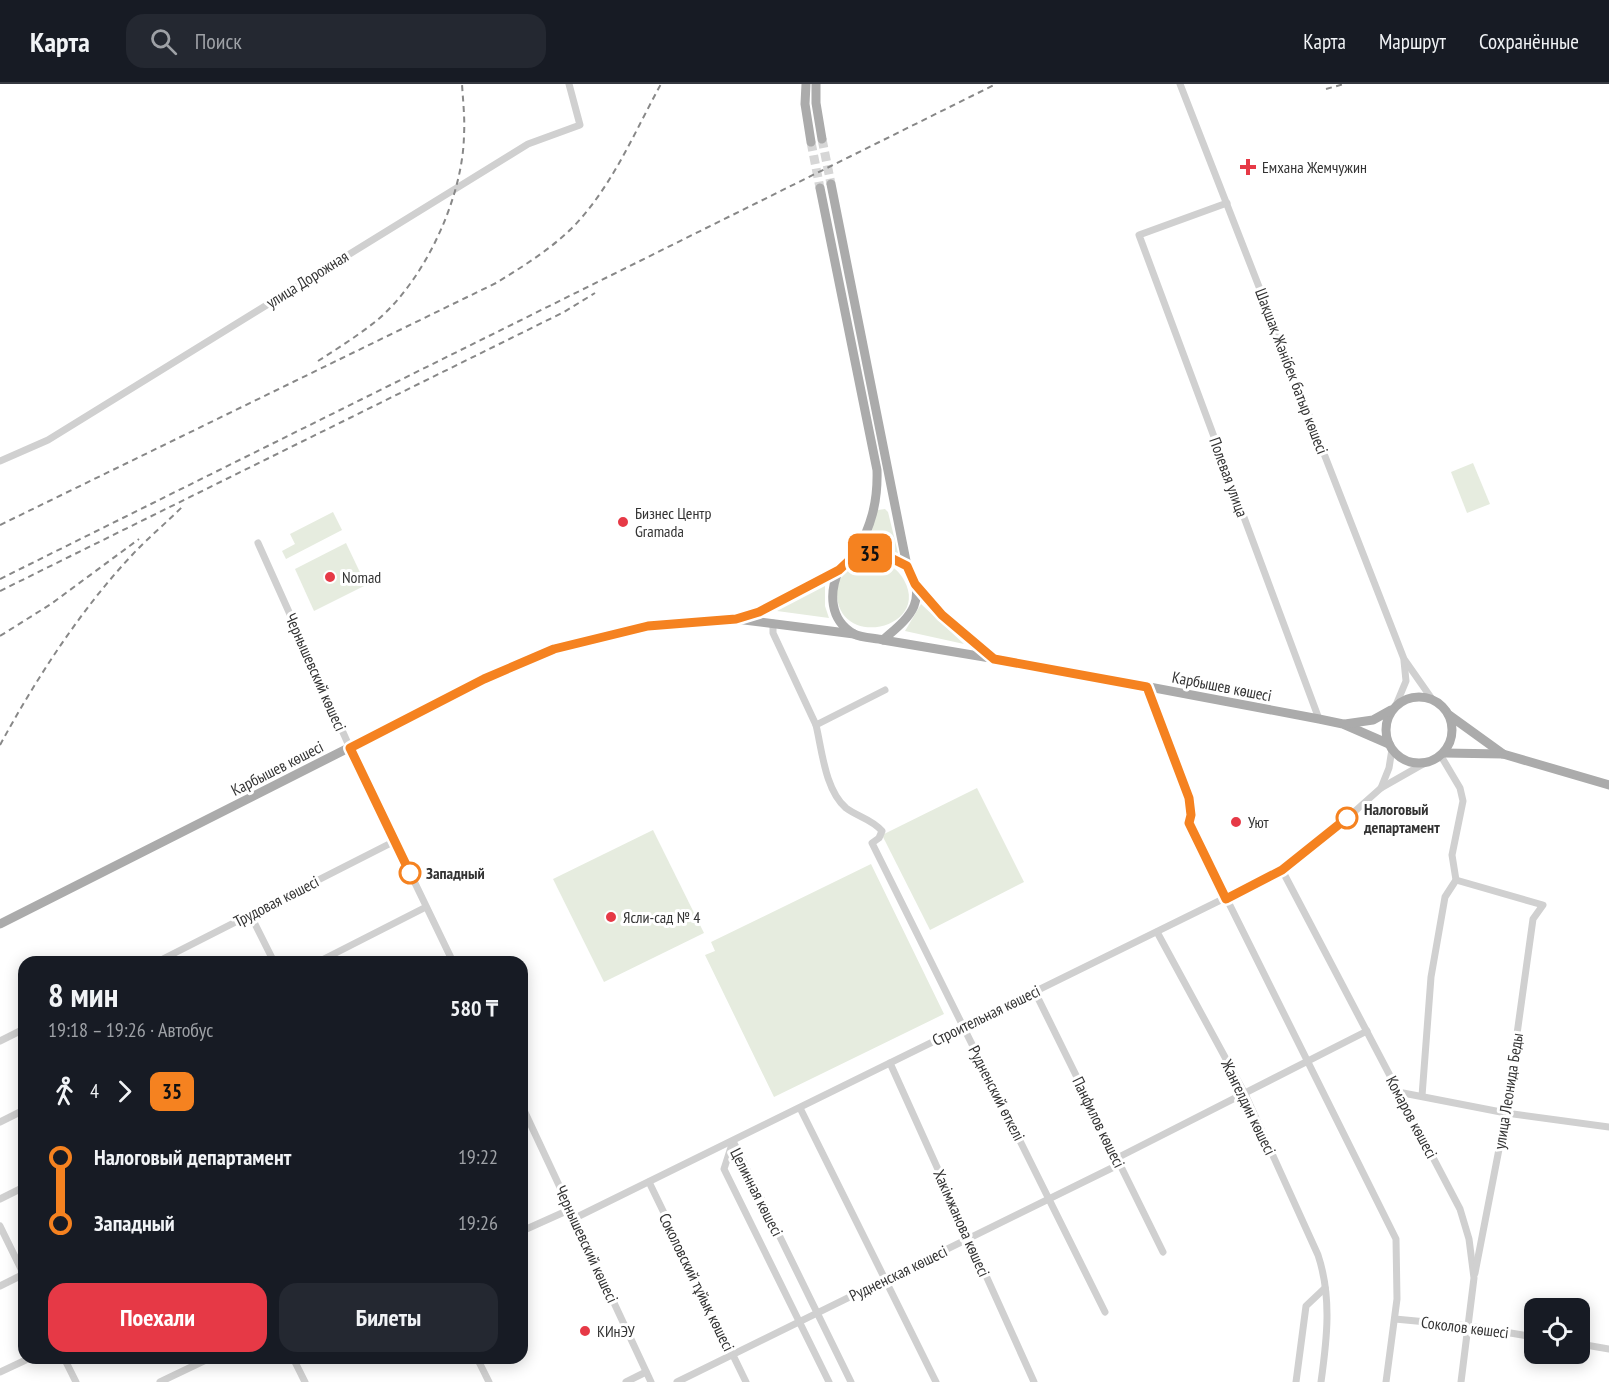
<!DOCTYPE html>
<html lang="ru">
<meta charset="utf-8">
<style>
body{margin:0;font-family:"PT Sans Narrow",sans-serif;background:#242831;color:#f1f3f6;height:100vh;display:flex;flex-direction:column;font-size:22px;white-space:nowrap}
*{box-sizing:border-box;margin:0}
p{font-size:20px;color:#9ea1a6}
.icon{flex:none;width:33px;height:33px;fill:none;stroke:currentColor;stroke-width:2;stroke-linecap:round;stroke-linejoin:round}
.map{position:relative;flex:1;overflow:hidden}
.sheet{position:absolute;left:18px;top:872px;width:510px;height:408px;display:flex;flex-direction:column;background:#171b24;border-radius:18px;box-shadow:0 3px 15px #0003}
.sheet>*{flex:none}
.badge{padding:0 12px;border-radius:9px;font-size:21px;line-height:39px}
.buttons{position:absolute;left:1524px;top:1214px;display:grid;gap:12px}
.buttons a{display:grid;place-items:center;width:66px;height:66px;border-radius:12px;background:#171b24;box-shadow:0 3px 15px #0003;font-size:30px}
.map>.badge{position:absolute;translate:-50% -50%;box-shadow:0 0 0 3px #fff}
.legs{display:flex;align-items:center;gap:9px;height:66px;padding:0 30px;font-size:20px}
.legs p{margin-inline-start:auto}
.overview{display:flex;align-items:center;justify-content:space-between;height:102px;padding:0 30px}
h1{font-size:33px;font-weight:800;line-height:45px}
.button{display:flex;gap:12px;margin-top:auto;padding:12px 30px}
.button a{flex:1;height:69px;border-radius:18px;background:#e63946;color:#fff;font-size:24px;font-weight:800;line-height:69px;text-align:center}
.button a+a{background:#242831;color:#f1f3f6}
ul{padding:0 30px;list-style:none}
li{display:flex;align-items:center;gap:21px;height:66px;font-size:22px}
li i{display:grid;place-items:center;width:9px;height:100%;margin:0 8px;background:currentColor}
li i::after{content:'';width:15px;height:15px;margin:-8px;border:4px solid;border-radius:50%;background:#171b24}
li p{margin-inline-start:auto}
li:first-child i{background:linear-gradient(#0000 50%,currentColor 0)}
li:last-child i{background:linear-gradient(currentColor 50%,#0000 0)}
header{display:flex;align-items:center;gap:36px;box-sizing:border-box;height:84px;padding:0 30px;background:#171b24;border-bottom:2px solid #363941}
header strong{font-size:28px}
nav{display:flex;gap:33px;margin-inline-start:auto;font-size:21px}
.search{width:420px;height:54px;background:#242831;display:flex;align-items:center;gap:15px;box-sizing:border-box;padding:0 21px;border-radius:18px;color:#9ea1a6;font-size:22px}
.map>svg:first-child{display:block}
</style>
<header>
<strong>Карта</strong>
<div class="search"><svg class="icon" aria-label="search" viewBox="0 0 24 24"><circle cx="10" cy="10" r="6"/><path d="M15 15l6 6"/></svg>Поиск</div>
<nav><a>Карта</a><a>Маршрут</a><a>Сохранённые</a></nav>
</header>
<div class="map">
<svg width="1609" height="1298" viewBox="0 0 1609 1298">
<rect width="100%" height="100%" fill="#fff"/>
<g fill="#e6ecdf">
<path d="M1473 379 1490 420 1467 429 1451 388Z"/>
<path d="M885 425 888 428 898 469 881 464 866 463 876 429 878 426Z"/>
<path d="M333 428 342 446 286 475 282 467 295 460 290 450Z"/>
<path d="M346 459 366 501 314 527 295 485Z"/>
<path d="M866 476C883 477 896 481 904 496 933 548 825 569 838 497L854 480Z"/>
<path d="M825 502V522L829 534 777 527Z"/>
<path d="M921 520 964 560 905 547Z"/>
<path d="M977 704 1024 798 930 846 882 751Z"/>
<path d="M653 746 704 849 604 898 553 795Z"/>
<path d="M871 780 944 930 774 1013 705 871 715 867 711 858Z"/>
</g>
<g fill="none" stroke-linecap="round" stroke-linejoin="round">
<g stroke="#d6d6d6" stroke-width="9" stroke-dasharray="9 4.5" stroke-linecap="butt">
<path d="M822 55 831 100"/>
<path d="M811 58 820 104"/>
</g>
<g stroke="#d0d0d0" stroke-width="7">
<path d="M1180 0 1404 575 1432 615"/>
<path d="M1227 119 1139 151 1319 635"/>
<path d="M0 377 48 356 528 60 580 41 569 0"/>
<path d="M258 459 350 664 453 878"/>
<path d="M773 539V549L816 641 885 606"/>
<path d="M1147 603 1189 714 1191 731 1189 739 1396 1155 1397 1215 1386 1298"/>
<path d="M1396 621 1406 597 1404 577"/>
<path d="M816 641C822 666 825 706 846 724 858 733 872 735 882 747L879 754 872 759 1105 1228"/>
<path d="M1381 704 1389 684 1392 665"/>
<path d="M1282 786 1460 1125 1469 1155 1474 1194 1461 1298"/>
<path d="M1456 796 1543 821 1533 835 1506 1029 1475 1189"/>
<path d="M250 830 274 878"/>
<path d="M1157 848 1245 1010 1318 1171C1332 1213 1327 1255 1321 1298"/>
<path d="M157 878 395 757"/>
<path d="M318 878 426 823"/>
<path d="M1035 908 1163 1168"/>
<path d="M0 957 24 945"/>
<path d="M890 979 1034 1298"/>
<path d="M1398 1008 1506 1029 1609 1043"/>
<path d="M1422 1012 1431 893 1445 813 1456 796 1452 771 1463 717 1460 704 1441 672"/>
<path d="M522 1022 651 1298"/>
<path d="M800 1024 936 1298"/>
<path d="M0 1038 24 1026"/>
<path d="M733 1057 851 1298"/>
<path d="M733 1057 724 1085 829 1298"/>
<path d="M1117 1074 1367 947"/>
<path d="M649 1098 746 1298"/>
<path d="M0 1115 24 1103"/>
<path d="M575 1134 1282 786 1318 760 1381 704 1425 679"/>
<path d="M0 1142 24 1191"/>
<path d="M522 1147 571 1125"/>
<path d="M0 1202 24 1190"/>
<path d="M1395 1235 1469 1242 1534 1253"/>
<path d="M1580 1260 1609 1265"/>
<path d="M64 1274 76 1298"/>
<path d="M293 1274 305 1298"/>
<path d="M477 1274 489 1298"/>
<path d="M0 1288 30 1274"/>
<path d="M160 1298 210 1274"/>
<path d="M626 1298 646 1288"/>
<path d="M677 1298 1120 1080"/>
<path d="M1296 1298 1306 1222 1325 1204"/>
</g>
<g stroke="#ababab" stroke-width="9">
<path d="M806 0 805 20 811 58"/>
<path d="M816 0V19L822 55"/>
<path d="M831 100 907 482"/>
<path d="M820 104 877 386C878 419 871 442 855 472"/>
<path d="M916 501 942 531 992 574"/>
<path d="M739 533C774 523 804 506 835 488 846 482 850 472 865 470 894 466 926 491 914 522 908 536 894 546 883 556 875 554 862 554 854 550 829 536 829 508 839 486"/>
<path d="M883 556 1038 582 1319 635 1343 640 1389 660"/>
<circle cx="1419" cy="646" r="33"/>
<path d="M1449 631 1503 670"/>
<path d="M1345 640 1373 636 1391 626"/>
<path d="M1444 669 1503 670 1609 701"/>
<path d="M0 840 485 595 554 565 648 542 736 535 854 550"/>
</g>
<g stroke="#888" stroke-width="2" stroke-dasharray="6 4.5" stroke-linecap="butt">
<path d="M1326 5 1344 0"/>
<path d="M318 277C337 265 357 252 375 238 424 198 463 114 464 51 465 34 463 17 462 0"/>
<path d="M0 441 496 199C522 183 548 167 571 145 611 105 634 49 661 0"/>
<path d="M0 495 996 0"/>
<path d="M0 507 564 228 595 209"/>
<path d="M0 552 51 520 139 455"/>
<path d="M0 661C36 595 81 525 133 470 148 454 166 439 182 423"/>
</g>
</g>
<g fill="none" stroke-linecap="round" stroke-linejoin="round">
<g stroke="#fff" stroke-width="14">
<path id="line-1" d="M410 789 350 664 484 595 554 565 648 542 736 535 759 528 839 486 855 471 867 469H881L907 482 915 500 942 531 994 575 1147 603 1189 714 1191 731 1189 739 1226 815 1282 786 1347 734"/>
</g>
<use href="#line-1" stroke="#f58220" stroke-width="9"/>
</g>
<g fill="#e63946" stroke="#fff" stroke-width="2">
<path d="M1245 74h6v6h6v6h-6v6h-6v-6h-6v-6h6z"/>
<circle cx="623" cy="438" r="6"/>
<circle cx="330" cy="493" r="6"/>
<circle cx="1236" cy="738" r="6"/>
<circle cx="611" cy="833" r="6"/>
<circle cx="585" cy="1247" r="6"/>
</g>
<g fill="#fff" stroke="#f58220" stroke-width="3">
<circle cx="1347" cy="734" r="10"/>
<circle cx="410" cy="789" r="10"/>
</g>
<g text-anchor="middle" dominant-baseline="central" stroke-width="6" stroke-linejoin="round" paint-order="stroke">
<g font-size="16" fill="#333" stroke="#fff" text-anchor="start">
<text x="1262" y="83">Емхана Жемчужин</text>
<text x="635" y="429">Бизнес Центр<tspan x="635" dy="18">Gramada</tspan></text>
<text x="342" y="493">Nomad</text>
<text x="1248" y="738">Уют</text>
<text x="623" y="833">Ясли-сад № 4</text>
<text x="597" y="1247">КИнЭУ</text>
</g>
<g font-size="16" fill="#333" stroke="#fff">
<text transform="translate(307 195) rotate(-32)">улица Дорожная</text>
<text transform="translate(1292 287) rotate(69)">Шақшақ Жәнібек батыр көшесі</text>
<text transform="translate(1229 393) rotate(70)">Полевая улица</text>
<text transform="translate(316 588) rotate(66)">Чернышевский көшесі</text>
<text transform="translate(1222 602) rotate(11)">Карбышев көшесі</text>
<text transform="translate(277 684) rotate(-27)">Карбышев көшесі</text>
<text transform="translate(276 817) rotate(-27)">Трудовая көшесі</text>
<text transform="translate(986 931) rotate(-26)">Строительная көшесі</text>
<text transform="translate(1508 1007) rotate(-81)">улица Леонида Беды</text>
<text transform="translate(997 1009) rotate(63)">Рудненский өткелі</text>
<text transform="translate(1249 1023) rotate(64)">Жангелдин көшесі</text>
<text transform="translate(1412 1033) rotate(62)">Комаров көшесі</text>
<text transform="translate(1099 1038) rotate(64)">Панфилов көшесі</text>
<text transform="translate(757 1108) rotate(63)">Целинная көшесі</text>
<text transform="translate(962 1139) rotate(66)">Хакімжанова көшесі</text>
<text transform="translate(587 1160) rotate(65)">Чернышевский көшесі</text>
<text transform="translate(898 1189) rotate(-26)">Рудненская көшесі</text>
<text transform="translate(697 1198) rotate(64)">Соколовский тұйық көшесі</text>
<text transform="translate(1465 1243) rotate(7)">Соколов көшесі</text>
</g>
<g font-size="16" font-weight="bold" fill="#333" stroke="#fff" text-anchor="start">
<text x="1364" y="725">Налоговый<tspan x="1364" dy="18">департамент</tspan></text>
<text x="426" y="789">Западный</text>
</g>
</g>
</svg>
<div class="buttons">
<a><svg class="icon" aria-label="locate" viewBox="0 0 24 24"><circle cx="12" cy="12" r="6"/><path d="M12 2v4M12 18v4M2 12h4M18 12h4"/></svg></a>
</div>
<b class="badge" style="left:870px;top:469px;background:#f58220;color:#111">35</b>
<section class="sheet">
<div class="overview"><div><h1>8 мин</h1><p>19:18 – 19:26 · Автобус</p></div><b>580 ₸</b></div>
<div class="legs"><svg class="icon" aria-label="walk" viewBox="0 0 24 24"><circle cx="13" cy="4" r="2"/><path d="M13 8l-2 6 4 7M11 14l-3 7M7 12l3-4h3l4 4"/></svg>4<svg class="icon" aria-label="forward" viewBox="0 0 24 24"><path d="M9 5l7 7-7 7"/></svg><b class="badge" style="background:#f58220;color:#111">35</b></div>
<ul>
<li><i style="color:#f58220"></i><b>Налоговый департамент</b><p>19:22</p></li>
<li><i style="color:#f58220"></i><b>Западный</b><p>19:26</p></li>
</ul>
<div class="button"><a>Поехали</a><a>Билеты</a></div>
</section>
</div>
